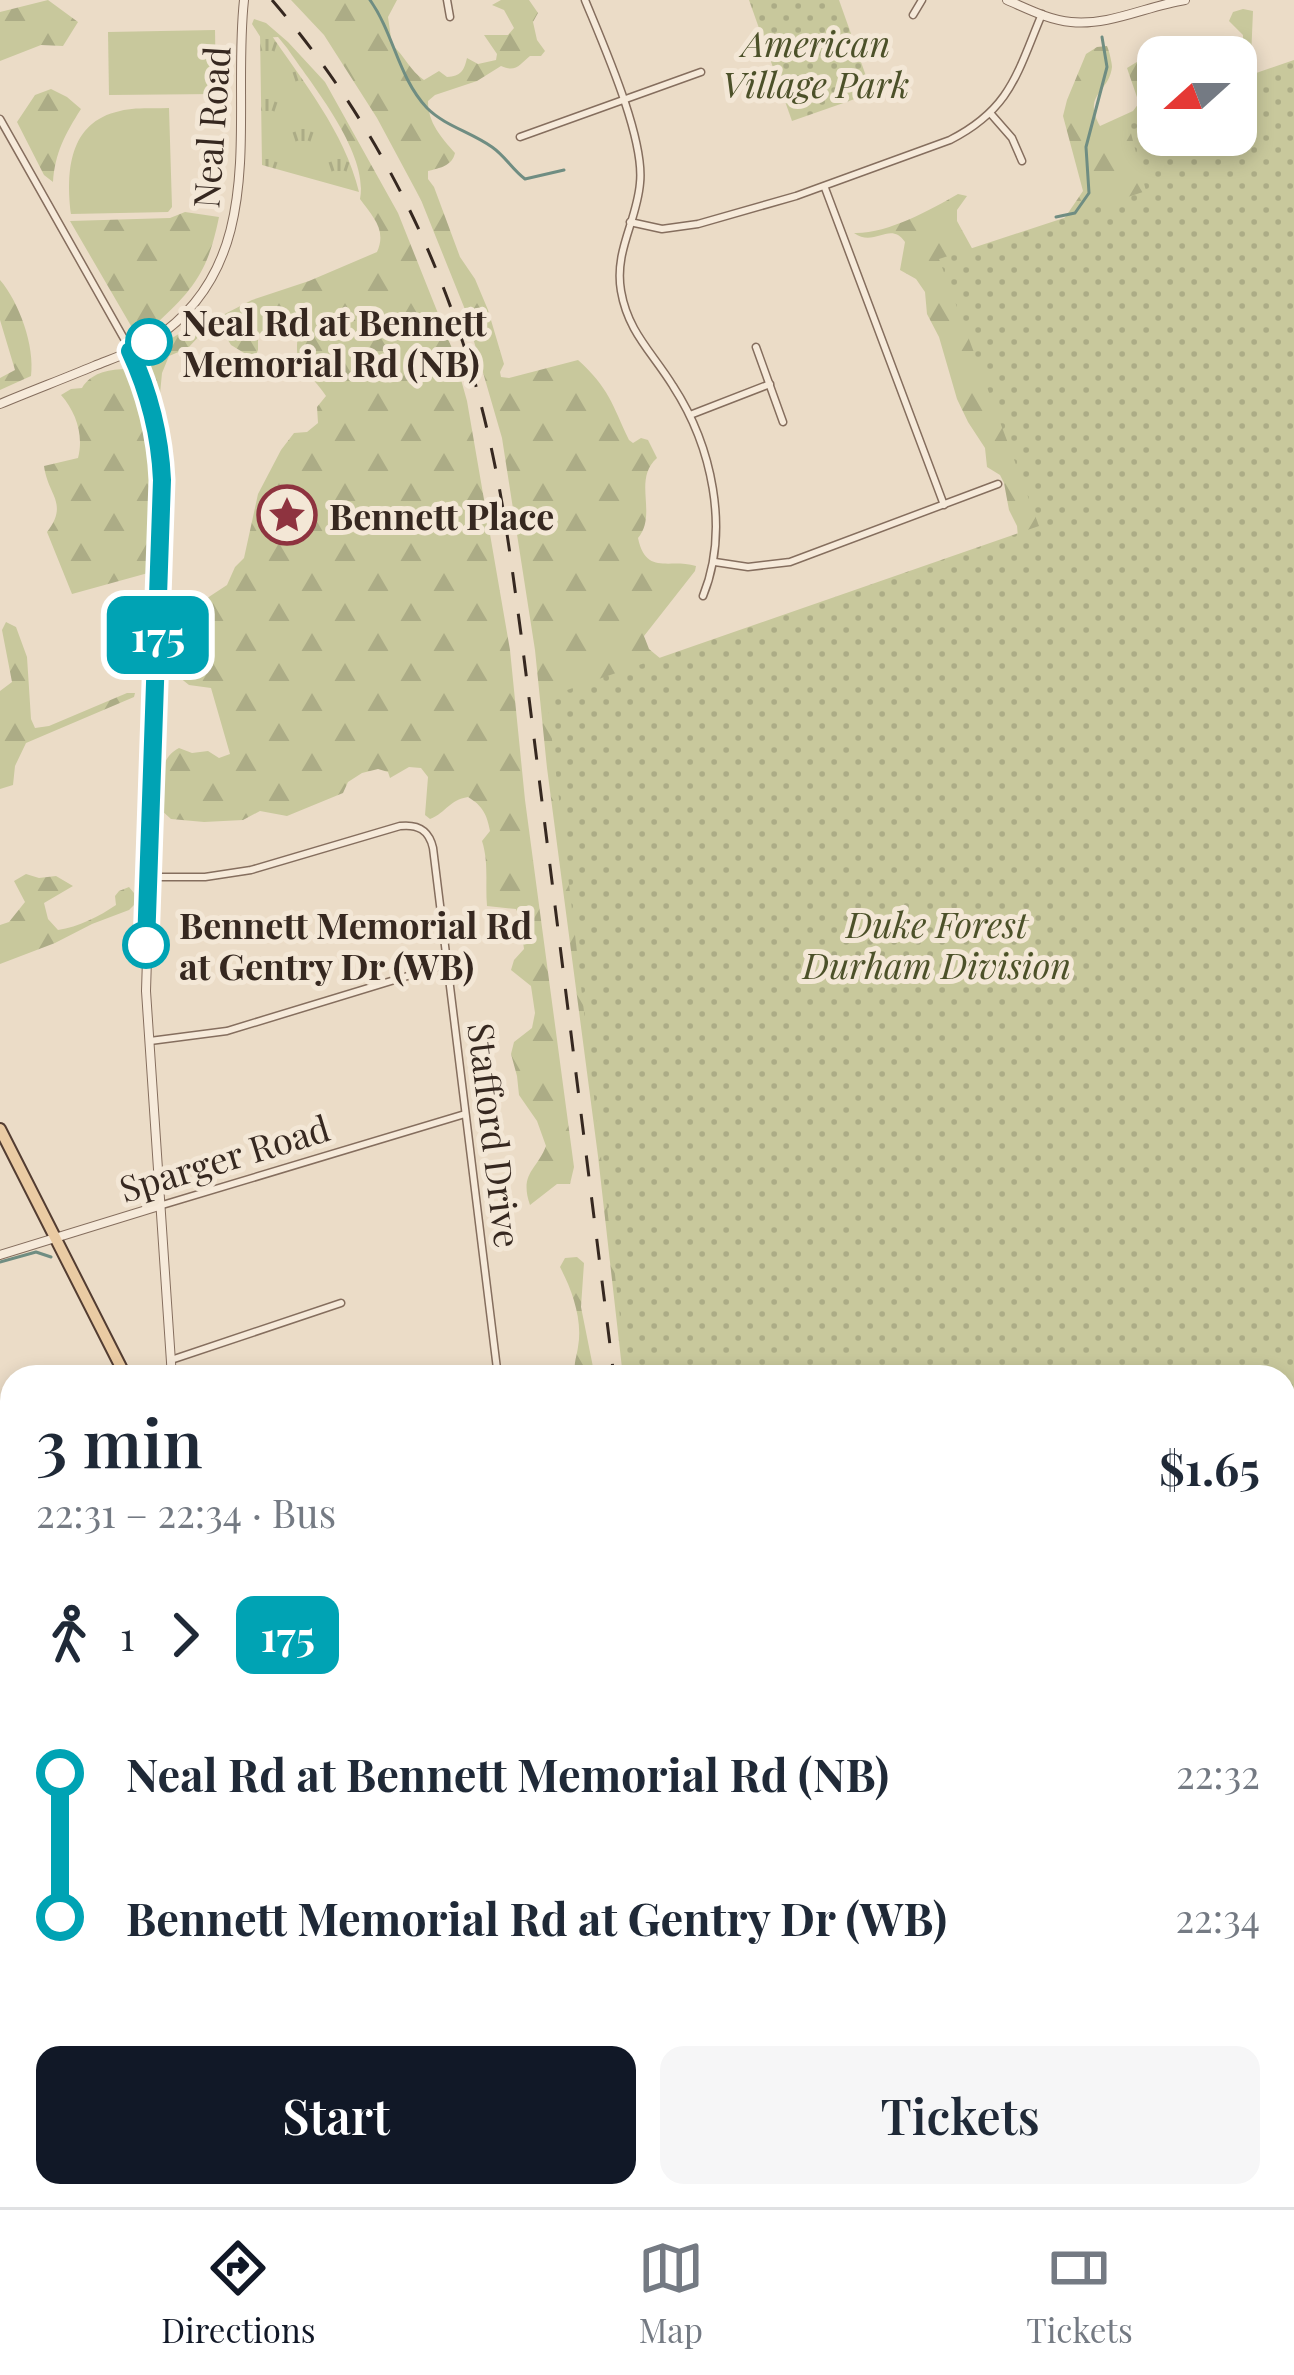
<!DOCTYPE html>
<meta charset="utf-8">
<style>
body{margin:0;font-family:"Playfair Display",serif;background:#f6f6f7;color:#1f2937;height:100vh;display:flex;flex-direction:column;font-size:45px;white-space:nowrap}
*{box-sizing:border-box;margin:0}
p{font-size:39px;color:#747a83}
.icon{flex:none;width:66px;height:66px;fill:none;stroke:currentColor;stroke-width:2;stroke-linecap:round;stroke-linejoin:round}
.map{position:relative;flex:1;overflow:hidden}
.side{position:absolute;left:0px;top:1365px;width:1296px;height:843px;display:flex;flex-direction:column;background:#fff;border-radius:36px 36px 0 0;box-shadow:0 6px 18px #0003}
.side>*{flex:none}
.badge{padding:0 24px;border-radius:18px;font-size:42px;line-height:78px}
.needle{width:78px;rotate:249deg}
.buttons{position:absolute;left:1137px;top:36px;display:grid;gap:24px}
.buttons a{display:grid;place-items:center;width:120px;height:120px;border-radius:24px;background:#fff;box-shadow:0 6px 18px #0003;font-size:60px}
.map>.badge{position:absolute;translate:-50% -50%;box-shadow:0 0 0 6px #fff}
.legs{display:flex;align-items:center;gap:18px;height:132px;padding:0 36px;font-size:39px}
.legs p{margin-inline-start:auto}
.overview{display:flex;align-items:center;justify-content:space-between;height:204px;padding:0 36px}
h1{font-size:66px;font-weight:600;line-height:90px}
.primary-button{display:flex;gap:24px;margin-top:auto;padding:24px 36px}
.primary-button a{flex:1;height:138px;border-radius:24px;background:#111827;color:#fff;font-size:48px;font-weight:600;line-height:138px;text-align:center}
.primary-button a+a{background:#f6f6f7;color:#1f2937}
ul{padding:0 36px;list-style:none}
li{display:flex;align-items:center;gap:42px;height:144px;font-size:45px}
li i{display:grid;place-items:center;width:18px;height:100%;margin:0 15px;background:currentColor}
li i::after{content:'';width:30px;height:30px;margin:-15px;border:9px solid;border-radius:50%;background:#fff}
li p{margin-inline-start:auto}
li:first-child i{background:linear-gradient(#0000 50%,currentColor 0)}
li:last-child i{background:linear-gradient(currentColor 50%,#0000 0)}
.tabs{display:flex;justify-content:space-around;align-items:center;height:168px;border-top:3px solid #e0e1e3;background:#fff;font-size:33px;color:#747a83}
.tabs a{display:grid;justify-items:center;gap:6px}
.tabs .active{color:#111827}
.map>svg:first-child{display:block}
</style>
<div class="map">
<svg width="1294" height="2207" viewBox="0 0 1294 2207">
<defs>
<pattern id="grass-tufts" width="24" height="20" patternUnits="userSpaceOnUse" patternTransform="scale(3)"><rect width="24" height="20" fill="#c8c89c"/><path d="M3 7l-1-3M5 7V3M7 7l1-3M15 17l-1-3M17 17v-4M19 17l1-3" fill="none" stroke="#acac86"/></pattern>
<pattern id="forest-firs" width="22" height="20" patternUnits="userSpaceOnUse" patternTransform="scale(3)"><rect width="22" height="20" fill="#c8c89c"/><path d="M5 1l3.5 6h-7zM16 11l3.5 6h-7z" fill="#acac86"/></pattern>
<pattern id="park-dots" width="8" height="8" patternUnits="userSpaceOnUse" patternTransform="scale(3)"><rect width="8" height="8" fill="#c8c89c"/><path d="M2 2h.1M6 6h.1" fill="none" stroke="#acac86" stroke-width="1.8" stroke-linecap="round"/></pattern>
</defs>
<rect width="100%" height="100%" fill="#ebdcc7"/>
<path fill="url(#grass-tufts)" d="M268 30C303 82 344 131 359 192L262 165 260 32Z"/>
<g fill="url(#forest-firs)">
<path d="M48 0 78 22 63 46 41 45 0 61V12Z"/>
<path d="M291 0H397L388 17 392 45C405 56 410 71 424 80L439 71 447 77C461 76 464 71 467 58L478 64 496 60 497 54 484 35H508L514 28 504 10 492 5 501 0H529L538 13 533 22 537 40 545 51 541 56H530C520 64 516 73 501 66L477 81 435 95 428 101C428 123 441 137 455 153 452 166 440 168 428 171V179L434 187 460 257 475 279 488 310 504 364 500 372 501 377 509 378 578 360C609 388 612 404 629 440L633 443 641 438 648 440 657 458C632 480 658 514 638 538 646 576 669 558 696 566L695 571 644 636 649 649 661 659 1018 537 1017 526 1009 510 1004 483 1000 475 987 467 985 448 968 422 957 399 939 337 927 314 925 292 916 279 900 270 905 242C890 220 875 248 854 233 887 234 930 210 958 194L967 196 957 210V221L974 252 1064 219 1083 191 1063 116 1067 100 1086 54 1097 47 1107 46C1109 50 1112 63 1112 67 1109 93 1082 94 1100 126L1133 111 1139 103 1127 68 1145 57 1150 47 1158 59V135H1236V60L1243 46V35L1229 21 1233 12 1243 9 1253 11 1251 58 1241 138 640 1377H623L598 1156 547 768 535 650 502 438 464 307 421 200 377 118 324 35Z"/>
<path d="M254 19 266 23 288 42 325 82 398 213 453 351 467 401 510 650 525 800 574 1167 570 1184H557L530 1205C519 1173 537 1170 546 1146L537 1121 519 1095 517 1076 511 1054 514 1042 532 1028 535 1013 531 986 511 970 514 960 524 949 520 920 516 909 487 906C485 883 489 863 482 841L490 831C487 815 483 806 468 797 449 800 447 812 430 819L425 815 428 777 421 768 409 767 390 778 388 772 378 769 362 773 348 782 343 793 287 816 260 811 243 820 204 822 171 819 161 810C162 787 156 760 179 748L192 753 208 751 219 758 230 754 211 688 189 685 179 677 192 646 179 631 189 610 227 585 235 567 244 558 258 494 281 450 294 433 307 432 318 423 317 407 326 396C307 366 293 375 298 334L290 327 258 334V350L254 359 231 345 223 332 228 325 201 334 188 348 169 356 162 373 160 394 145 354 199 322 217 318 252 300 309 281 377 252C387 230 373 217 360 199 369 153 312 85 287 48L278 37 261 38 252 24Z"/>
<path d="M51 89 67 97 81 109C65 134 55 153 53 182L44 175 17 122 35 95Z"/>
<path d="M185 212 219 217C208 271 195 288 155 325H144L134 331 70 221 170 218Z"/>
<path d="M0 280C19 302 35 346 31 376L0 390V378L15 370 0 320Z"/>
<path d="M124 369 135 374C142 392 152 411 155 429 160 458 165 551 148 573L72 594 47 532C69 503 48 496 44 466L78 458C84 435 76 412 61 395L71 389 82 388C91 373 107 370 124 369Z"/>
<path d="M6 622 16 627 27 657 31 719 35 728 49 726 127 693H135L134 697 26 743 15 766 13 785 0 789V691L12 682 2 630Z"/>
<path d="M26 874 39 878 56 876 73 886 44 903 48 919 58 930C78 927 100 916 116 905L115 896 119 891 129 887 134 893 135 904 129 910 92 924 55 943 0 964V925L9 922 25 902 14 881Z"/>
<path d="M577 1257 584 1263 581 1307 595 1377H576C573 1364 576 1360 578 1347 583 1320 572 1290 560 1267L565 1258Z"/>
<path d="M1294 1585V2158L1284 2155V1591Z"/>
<path d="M12 2081V2196H105L84 2207H0V2089Z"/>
<path d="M126 2196H398L399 2207H116Z"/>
</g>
<g fill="url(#park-dots)">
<path d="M749 0H839L872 93 792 121Z"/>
<path d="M1294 60V1924L1284 1925V1377H627L547 697 1039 526 939 259 1146 191 1127 118 1158 107V135H1236V80Z"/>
<path d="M1294 2110V2207H750L746 2196H1284V2111Z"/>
</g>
<g fill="#c8c89c">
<path d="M215 30 216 94 109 95 108 32Z"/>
<path d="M169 108 172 207 168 212 71 214C66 173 68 122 120 111 135 107 153 109 169 108Z"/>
</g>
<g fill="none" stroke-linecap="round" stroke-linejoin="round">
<g stroke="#6f8d82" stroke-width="3">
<path d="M370 0C394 34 398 77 427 108 445 126 471 132 492 147 505 156 512 169 525 179L564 170"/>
<path d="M1056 217 1075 213 1089 193 1086 147 1107 67 1102 37"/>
<path d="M0 1262 36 1252 51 1257"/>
<path d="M10 1526 12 1527"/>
<path d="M1284 1551 1294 1542"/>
<path d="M1005 2207 1006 2196"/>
</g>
<g stroke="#856e5e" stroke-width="9">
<g id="minor">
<path d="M447 0 450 17"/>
<path d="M585 0C603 44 645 138 640 183 637 221 614 251 621 291 628 332 652 352 673 386 712 446 730 529 703 596"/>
<path d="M913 15 922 0"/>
<path d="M991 114 1012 138 1022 161"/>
<path d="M0 119 131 351"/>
<path d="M520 137 701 72"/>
<path d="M825 188 944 505"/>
<path d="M630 222 662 229 698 224 796 196 950 140C1011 109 1017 73 1042 14"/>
<path d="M756 347 783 422"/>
<path d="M690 415 770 384"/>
<path d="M715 562 748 567 790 562 998 484"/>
<path d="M149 877H205L251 870 400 826C418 824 429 830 433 848L498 1377"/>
<path d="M150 1041 227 1031 447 964"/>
<path d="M159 1206 465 1114"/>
<path d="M171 1360 341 1303"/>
<path d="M0 1522 12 1515"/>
<path d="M0 1754 12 1749"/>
<path d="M0 1930 12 1926"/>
</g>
</g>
<g stroke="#856e5e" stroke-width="10">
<g id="tertiary">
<path d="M1007 0C1028 9 1049 20 1071 22 1109 26 1147 6 1185 0"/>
<path d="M131 351 152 410 162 480 146 991 172 1377"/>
<path d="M0 404C31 391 63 379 94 366 114 358 135 351 153 340 272 262 231 119 244 0"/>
<path d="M0 1255 159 1206"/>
<path d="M1284 1579 1294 1573"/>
<path d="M542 2196 548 2207"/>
</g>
</g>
<g stroke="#533d32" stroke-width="14">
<g id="primary">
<path d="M0 1129 126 1377"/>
<path d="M415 2196 416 2207"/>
</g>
</g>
<use href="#minor" stroke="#f6eada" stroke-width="6"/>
<use href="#tertiary" stroke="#f6eada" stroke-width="8"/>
<use href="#primary" stroke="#eacba3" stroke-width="10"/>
<g stroke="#362820" stroke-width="3" stroke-dasharray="21 21" stroke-linecap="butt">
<path d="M272 0C386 133 459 290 494 461 506 518 513 576 521 634L614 1377"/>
<path d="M734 2196 738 2207"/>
</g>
</g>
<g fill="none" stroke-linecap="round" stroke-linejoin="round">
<g stroke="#fff" stroke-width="27">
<path id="line-1" d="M146 945 162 480C160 434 149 392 130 351L149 342"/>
</g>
<use href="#line-1" stroke="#00a3b4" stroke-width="18"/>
</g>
<defs>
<g id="sight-ring" transform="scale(3)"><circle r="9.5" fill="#f3e7d6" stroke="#8e333f" stroke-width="1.5"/><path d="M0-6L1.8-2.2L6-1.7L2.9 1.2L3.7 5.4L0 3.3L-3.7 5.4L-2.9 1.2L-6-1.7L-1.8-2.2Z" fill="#8e333f"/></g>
</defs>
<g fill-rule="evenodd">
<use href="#sight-ring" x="287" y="515"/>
</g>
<g fill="#fff" stroke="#00a3b4" stroke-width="6">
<circle cx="149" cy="342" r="21"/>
<circle cx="146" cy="945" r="21"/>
</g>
<g text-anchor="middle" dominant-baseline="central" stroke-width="10" stroke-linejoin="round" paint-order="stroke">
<g font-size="36" font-style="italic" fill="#4c5129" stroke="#f3e7d6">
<text x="816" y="42">American<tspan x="816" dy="41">Village Park</tspan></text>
<text x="937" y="923">Duke Forest<tspan x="937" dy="41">Durham Division</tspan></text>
</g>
<g font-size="36" fill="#362820" stroke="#f3e7d6">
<text transform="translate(210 127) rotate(-86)">Neal Road</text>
<text transform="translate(496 1135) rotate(83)">Stafford Drive</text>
<text transform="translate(224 1157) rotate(-17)">Sparger Road</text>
</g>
<g font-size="36" font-weight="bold" fill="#362820" stroke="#f3e7d6" text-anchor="start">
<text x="182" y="321">Neal Rd at Bennett<tspan x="182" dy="41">Memorial Rd (NB)</tspan></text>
<text x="179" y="924">Bennett Memorial Rd<tspan x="179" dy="41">at Gentry Dr (WB)</tspan></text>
</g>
<g font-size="36" font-weight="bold" fill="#362820" stroke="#f3e7d6" text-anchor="start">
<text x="329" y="515">Bennett Place</text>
</g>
</g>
</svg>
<div class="buttons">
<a><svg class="needle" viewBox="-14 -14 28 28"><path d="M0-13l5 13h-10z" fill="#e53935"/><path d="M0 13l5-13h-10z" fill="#747a83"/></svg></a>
</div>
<b class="badge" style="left:158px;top:635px;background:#00a3b4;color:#fff">175</b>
<section class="side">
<div class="overview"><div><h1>3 min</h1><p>22:31 – 22:34 · Bus</p></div><b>$1.65</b></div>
<div class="legs"><svg class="icon" aria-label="walk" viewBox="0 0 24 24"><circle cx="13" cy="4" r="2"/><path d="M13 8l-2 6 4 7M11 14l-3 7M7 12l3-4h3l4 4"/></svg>1<svg class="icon" aria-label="forward" viewBox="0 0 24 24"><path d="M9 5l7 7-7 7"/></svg><b class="badge" style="background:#00a3b4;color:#fff">175</b></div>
<ul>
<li><i style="color:#00a3b4"></i><b>Neal Rd at Bennett Memorial Rd (NB)</b><p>22:32</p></li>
<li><i style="color:#00a3b4"></i><b>Bennett Memorial Rd at Gentry Dr (WB)</b><p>22:34</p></li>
</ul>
<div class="primary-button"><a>Start</a><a>Tickets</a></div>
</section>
</div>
<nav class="tabs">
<a class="active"><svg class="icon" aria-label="directions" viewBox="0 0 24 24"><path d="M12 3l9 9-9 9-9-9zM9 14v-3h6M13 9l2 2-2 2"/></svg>Directions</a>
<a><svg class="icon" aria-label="map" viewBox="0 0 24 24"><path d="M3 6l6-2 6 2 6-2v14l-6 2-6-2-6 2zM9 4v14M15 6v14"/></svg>Map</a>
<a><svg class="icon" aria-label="tickets" viewBox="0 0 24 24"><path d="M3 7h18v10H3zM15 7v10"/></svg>Tickets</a>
</nav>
